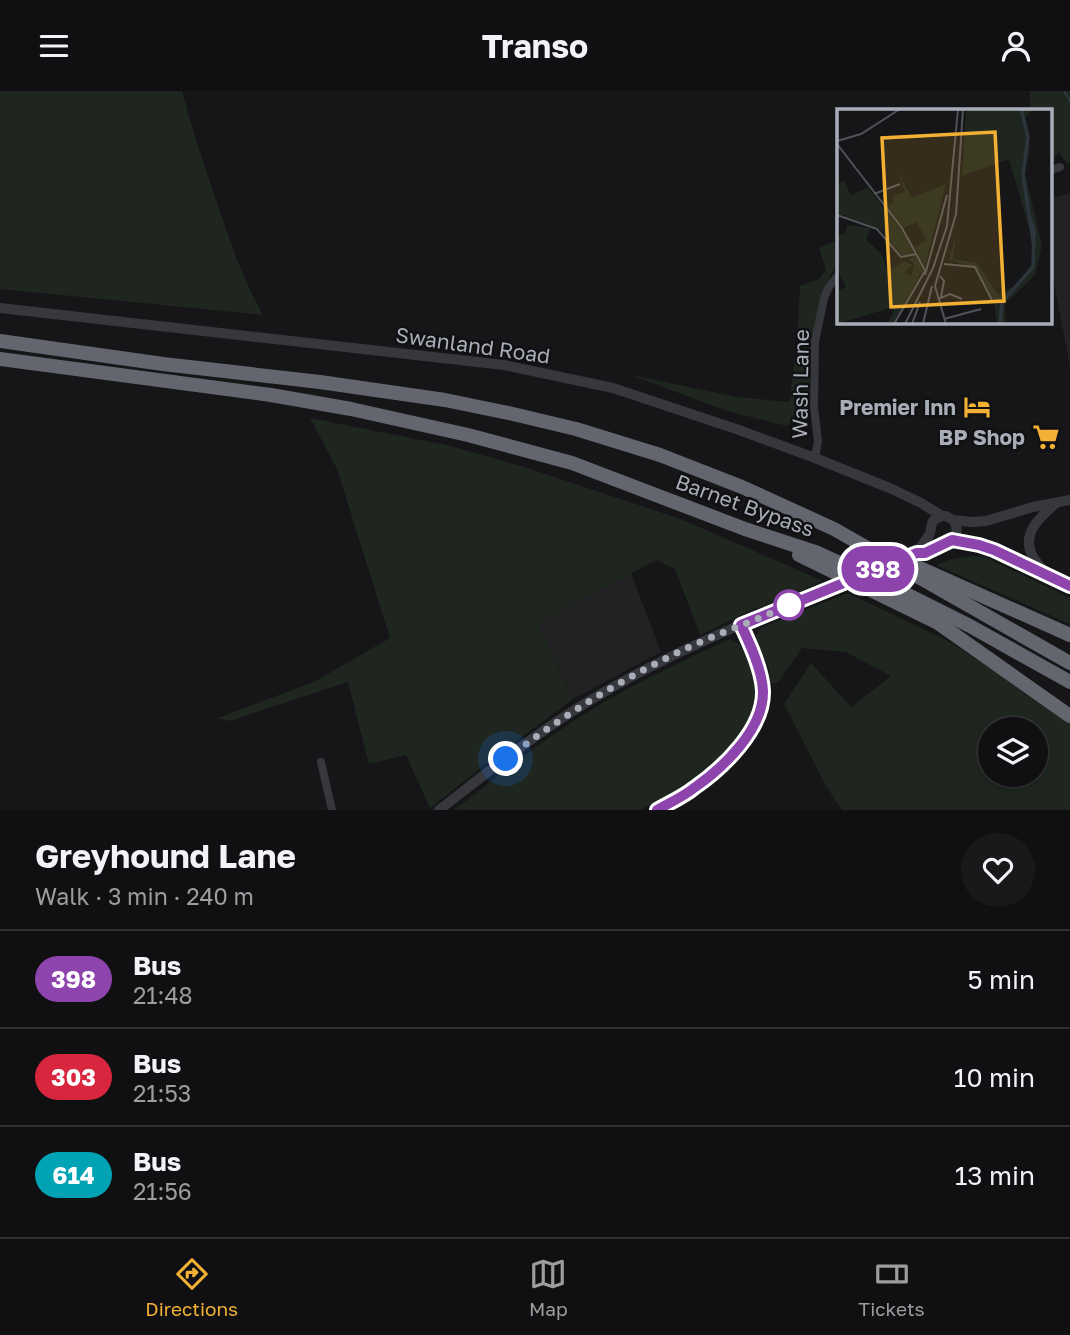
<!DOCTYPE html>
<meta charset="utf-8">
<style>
body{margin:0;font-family:"Golos Text",sans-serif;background:#19191b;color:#f1f3f6;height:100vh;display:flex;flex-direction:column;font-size:26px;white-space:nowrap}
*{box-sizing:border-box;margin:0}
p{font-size:23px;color:#9c9d9f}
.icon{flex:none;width:38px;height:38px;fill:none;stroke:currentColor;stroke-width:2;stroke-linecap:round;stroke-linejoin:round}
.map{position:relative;height:719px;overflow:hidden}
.details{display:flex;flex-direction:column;background:#101012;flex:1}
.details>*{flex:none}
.badge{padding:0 14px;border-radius:23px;font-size:24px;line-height:46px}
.controls{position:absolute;left:978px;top:626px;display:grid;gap:14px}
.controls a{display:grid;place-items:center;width:70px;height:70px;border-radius:50%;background:#101012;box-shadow:0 4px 10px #0003,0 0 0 2px #303032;font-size:35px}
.you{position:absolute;width:35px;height:35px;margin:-18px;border:5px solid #fff;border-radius:50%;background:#1a73e8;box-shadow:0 0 0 10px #1a73e833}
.map>.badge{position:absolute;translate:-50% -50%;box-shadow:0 0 0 4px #fff}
.round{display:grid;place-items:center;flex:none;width:74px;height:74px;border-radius:37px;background:#19191b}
.head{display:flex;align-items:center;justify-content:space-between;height:119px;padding:0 35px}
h1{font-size:33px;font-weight:700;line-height:52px}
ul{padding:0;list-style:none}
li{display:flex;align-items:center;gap:21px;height:98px;padding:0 35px;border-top:2px solid #303032}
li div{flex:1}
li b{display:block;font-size:26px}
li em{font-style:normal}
li .badge{min-width:77px;font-weight:700;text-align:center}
header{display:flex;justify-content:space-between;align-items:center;height:91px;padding:0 35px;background:#101012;font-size:32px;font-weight:700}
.dock{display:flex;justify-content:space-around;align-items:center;height:98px;border-top:2px solid #303032;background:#101012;font-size:19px;color:#9c9d9f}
.dock a{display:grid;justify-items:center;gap:4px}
.dock .on{color:#f2b134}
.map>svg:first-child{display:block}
</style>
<header><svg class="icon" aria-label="menu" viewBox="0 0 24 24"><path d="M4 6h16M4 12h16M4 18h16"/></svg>Transo<svg class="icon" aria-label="person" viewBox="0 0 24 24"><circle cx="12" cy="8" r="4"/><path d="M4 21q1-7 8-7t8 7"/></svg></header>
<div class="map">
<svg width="1070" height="719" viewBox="0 0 1070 719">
<rect width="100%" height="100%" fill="#161618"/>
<g fill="#222225">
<path d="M1070 102V276L1051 176V107Z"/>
<path d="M631 482 661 561 573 608 538 533Z"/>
</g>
<g fill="#1e261f" fill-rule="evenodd">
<path d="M0 0H182C194 44 208 87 223 129 234 162 246 194 263 224L0 198Z"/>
<path d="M1030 0H1070V72L1067 73 1059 61 1054 68 1051 69V19H1030Z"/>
<path d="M839 149V175L833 180 826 194 812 256 809 314 787 335 727 320 631 284 737 306 789 311 797 253 800 195 819 188 826 179 819 157Z"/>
<path d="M310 327 446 354 518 374 678 427 823 490 760 517 758 516 700 544 675 478 656 469 538 533 573 608 500 662 430 717 406 664 369 673 348 591 230 630 217 627 314 591 390 547 337 378Z"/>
<path d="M971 465 985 466 1070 507V533L936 474 948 469Z"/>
<path d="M848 502 946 549 992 578 1070 632V719H842L826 695 784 613 811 572 851 616 891 585 846 561 802 557 778 592H770L769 577 757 554 756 545 761 537ZM990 639H1036V684H990Z"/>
<path d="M730 548 739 553 748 567 755 589V610L748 632 734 653 714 675 687 694 640 719H454C500 683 546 646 597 615 638 591 686 568 730 548Z"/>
</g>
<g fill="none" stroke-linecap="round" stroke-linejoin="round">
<path stroke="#2c353c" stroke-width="2.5" d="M1064 0 1070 10"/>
<g stroke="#37383d" stroke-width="8">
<path d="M1051 79 1060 76"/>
<path d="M815 367 818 350 814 316 815 251 824 207 829 196 839 183"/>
<path d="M321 671 332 719"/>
<path d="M657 719C669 712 683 706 694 697 723 676 764 638 763 600 762 578 750 554 741 534"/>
</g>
<g stroke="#37383d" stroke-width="10">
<path d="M0 217 504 274 613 297 739 339 815 367 892 398 921 412 942 425H946L953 429 972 431 986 430 1033 416 1070 409"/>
<path d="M952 448 979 454 994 459 1070 495"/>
<path d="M917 462H925L952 448C958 442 958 436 953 429"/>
<path d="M917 462C920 455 927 449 930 442 933 432 929 430 942 425"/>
<path d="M1046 483C1041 477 1036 471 1032 464 1021 441 1041 426 1056 412"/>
<path d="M439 719C483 685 526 650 573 620 632 582 694 553 759 526"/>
</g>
<g stroke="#63666e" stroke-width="14">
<path d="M0 250 163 273 320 291 445 309 513 323 576 338 660 364 742 396 834 438 1070 572"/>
<path d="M0 268 271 304 351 318 468 344 572 372 745 438 818 462 888 494 970 535 1070 591"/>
<path d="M799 464 938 532 1070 625"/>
<path d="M915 475 1070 544"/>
</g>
<path stroke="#37383d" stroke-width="10" d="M759 526 917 462"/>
</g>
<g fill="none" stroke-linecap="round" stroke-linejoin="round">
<g stroke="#fff" stroke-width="16">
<path id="line" d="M657 719C669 712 683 706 694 697 723 677 764 638 763 600 762 579 750 553 741 534L917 462H925L952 449 979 454 994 459 1070 495"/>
</g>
<use href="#line" stroke="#8e44ad" stroke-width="10"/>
<path stroke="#a8adb8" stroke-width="7" stroke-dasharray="0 12.6" d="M506 668C562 625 622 588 685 558 719 542 755 530 789 514"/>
</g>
<defs>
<g id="hotel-bare" transform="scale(2.1)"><path d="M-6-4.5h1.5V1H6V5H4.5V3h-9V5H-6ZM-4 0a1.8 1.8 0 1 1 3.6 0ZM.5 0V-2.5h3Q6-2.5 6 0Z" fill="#f2b134" stroke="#111113" stroke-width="2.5" paint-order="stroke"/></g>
<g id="supermarket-bare" transform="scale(2.1)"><path d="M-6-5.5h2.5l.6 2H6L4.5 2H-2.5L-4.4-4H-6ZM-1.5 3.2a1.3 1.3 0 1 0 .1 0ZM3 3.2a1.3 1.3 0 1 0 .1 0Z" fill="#f2b134" stroke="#111113" stroke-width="2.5" paint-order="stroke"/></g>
</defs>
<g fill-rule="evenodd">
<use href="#hotel-bare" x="977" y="316"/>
<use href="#supermarket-bare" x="1046" y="346"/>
</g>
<circle fill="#fff" stroke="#8e44ad" stroke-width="3.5" cx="789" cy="514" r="14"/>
<g text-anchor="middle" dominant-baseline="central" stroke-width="5" stroke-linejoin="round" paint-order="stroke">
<g font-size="21" fill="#a8adb8" stroke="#111113">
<text transform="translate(473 254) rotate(8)">Swanland Road</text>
<text transform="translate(800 293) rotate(-89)">Wash Lane</text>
<text transform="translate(745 414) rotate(20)">Barnet Bypass</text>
</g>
<g font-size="21" font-weight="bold" fill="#a8adb8" stroke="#111113" text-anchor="end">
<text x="956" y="316">Premier Inn</text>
<text x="1025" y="346">BP Shop</text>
</g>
</g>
<g transform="translate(837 18)">
<rect width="215" height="215" fill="#161618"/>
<path d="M129 0H215L195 2 188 9 193 40 188 64 205 136 198 166 168 195 169 215H160L157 191 141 160 112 150 119 125 116 150 140 154 161 186 181 175 196 154 194 126 172 50 125 67ZM61 63 75 89 109 75 88 157 78 138 90 131 79 113 67 119 49 97 57 93 55 87 68 83ZM7 72 14 86 31 79 66 123 77 145 65 147 44 121 0 104V74ZM10 116 34 119 29 131 44 144 51 162 68 152 75 156 68 163 74 168 77 155 71 150 79 147 86 161 56 215H50L57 202 53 199 0 215V182L9 178 0 160V128L8 124Z" fill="#1e261f"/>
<path fill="none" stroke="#2c353c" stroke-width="3.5" d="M184 0 191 28 186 66 197 138M163 215 165 193 196 158 197 121 192 106"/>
<path fill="none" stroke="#505258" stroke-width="2" d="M0 32 24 25 63 0M0 35 65 119 89 163M37 85 63 75M0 106 40 120 64 148 80 145M107 155 138 158 155 191M88 166 110 86M103 167 107 172 104 188M101 190 113 185 125 190M107 210 144 200M57 215 88 162M68 215 96 159 110 117 121 0M75 215 83 193M86 215 95 177M109 215 98 177 119 105 126 0"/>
<path fill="#f2b134" fill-opacity="0.15" stroke="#f2b134" stroke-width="3.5" d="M158 23 167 192 54 198 45 29Z"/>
<rect width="215" height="215" fill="none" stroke="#a8adb8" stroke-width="3.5"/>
</g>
</svg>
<div class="controls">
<a><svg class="icon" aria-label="layers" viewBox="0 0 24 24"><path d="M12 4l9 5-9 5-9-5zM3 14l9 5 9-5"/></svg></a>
</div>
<div class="you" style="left:506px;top:668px"></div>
<b class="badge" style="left:878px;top:478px;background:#8e44ad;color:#fff">398</b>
</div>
<section class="details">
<div class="head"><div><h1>Greyhound Lane</h1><p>Walk · 3 min · 240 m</p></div><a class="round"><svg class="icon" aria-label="heart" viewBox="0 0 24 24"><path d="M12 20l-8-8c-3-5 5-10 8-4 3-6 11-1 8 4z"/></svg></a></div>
<ul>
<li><span class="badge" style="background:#8e44ad;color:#fff">398</span><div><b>Bus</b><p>21:48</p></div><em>5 min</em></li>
<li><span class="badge" style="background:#d7263d;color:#fff">303</span><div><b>Bus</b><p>21:53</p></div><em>10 min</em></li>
<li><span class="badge" style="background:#00a3b4;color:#fff">614</span><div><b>Bus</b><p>21:56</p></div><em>13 min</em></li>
</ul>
</section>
<nav class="dock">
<a class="on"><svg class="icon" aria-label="directions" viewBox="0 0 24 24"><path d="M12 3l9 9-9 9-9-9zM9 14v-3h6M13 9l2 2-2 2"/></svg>Directions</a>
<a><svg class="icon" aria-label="map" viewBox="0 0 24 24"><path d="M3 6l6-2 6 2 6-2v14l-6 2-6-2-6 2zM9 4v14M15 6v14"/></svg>Map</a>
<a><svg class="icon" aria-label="tickets" viewBox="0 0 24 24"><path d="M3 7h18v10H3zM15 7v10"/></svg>Tickets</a>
</nav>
